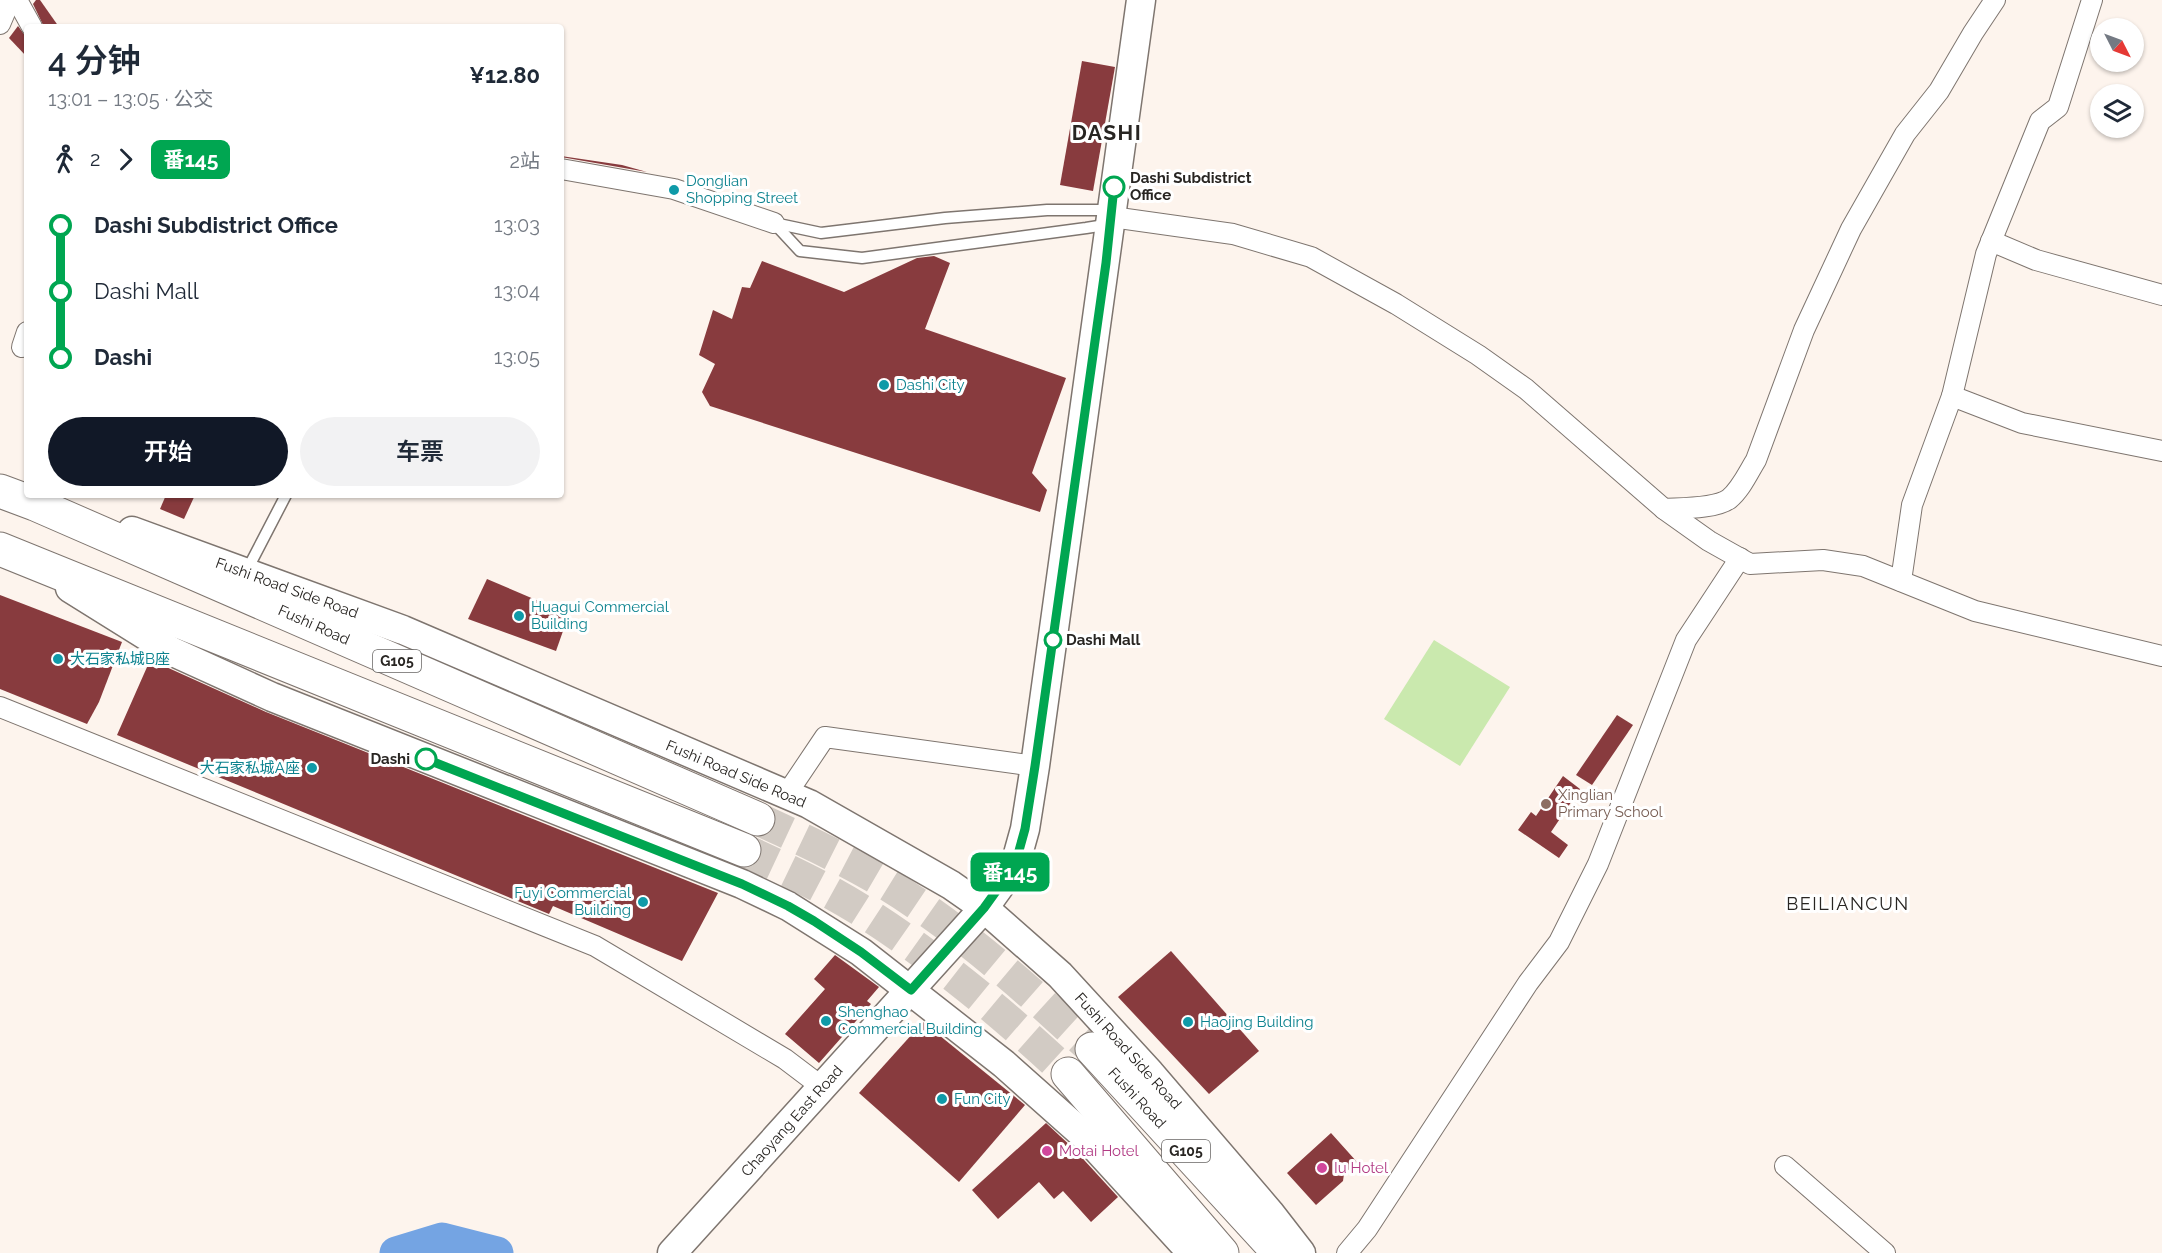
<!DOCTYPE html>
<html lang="zh">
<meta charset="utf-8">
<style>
body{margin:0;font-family:Raleway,"Noto Sans SC",sans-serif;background:#f2f2f3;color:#1f2937;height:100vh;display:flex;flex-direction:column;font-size:22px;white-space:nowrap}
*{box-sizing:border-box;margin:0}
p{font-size:20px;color:#747a83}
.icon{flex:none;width:33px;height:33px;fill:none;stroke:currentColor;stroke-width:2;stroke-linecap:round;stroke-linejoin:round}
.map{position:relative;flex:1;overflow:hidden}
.side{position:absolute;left:24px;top:24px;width:540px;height:474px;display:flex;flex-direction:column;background:#fff;border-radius:6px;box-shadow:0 2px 4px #0004}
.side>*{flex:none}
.badge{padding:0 12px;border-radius:9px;font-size:21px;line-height:39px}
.needle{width:39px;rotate:132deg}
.buttons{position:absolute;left:2090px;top:18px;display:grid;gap:12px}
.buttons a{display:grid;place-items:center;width:54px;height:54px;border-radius:50%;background:#fff;box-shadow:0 2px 4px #0004;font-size:30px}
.map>.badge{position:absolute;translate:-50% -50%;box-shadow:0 0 0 3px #fff}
.legs{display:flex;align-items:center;gap:9px;height:66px;padding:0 24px;font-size:20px}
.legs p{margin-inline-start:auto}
.head{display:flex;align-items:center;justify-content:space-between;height:102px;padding:0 24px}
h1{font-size:33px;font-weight:600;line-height:45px}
.primary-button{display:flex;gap:12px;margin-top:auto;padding:12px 24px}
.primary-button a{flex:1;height:69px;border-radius:36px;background:#111827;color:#fff;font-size:24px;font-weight:600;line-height:69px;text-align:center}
.primary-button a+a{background:#f2f2f3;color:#1f2937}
ul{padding:0 24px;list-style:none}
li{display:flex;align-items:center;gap:21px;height:66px;font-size:22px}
li i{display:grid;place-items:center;width:9px;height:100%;margin:0 8px;background:currentColor}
li i::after{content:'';width:15px;height:15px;margin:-8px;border:4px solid;border-radius:50%;background:#fff}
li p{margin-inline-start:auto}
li:first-child i{background:linear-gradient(#0000 50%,currentColor 0)}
li:last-child i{background:linear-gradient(currentColor 50%,#0000 0)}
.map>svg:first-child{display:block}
</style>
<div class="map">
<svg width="2162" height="1253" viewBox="0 0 2162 1253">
<rect width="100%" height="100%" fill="#fdf4ed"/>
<path fill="#cae9ae" d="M1434 640 1510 687 1460 766 1384 719Z"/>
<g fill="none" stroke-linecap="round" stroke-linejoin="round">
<path stroke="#74a4e3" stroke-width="33" d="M396 1253 442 1239 497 1253"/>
</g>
<g fill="#883b3e">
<path d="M36 0H40L59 27H44L33 4Z"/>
<path d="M18 26 27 38V57L9 38Z"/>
<path d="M1082 61 1115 67 1093 191 1060 185Z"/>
<path d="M561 156 622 165 647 172 561 157Z"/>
<path d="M934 256 950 263 925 329 1066 378 1032 473 1047 490 1040 512 710 406 702 392 715 364 699 355 713 310 732 319 742 287 750 288 762 261 844 292 917 258Z"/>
<path d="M166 495H195L184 519 160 509Z"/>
<path d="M487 579 569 614 556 651 468 619Z"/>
<path d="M0 595 122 642 99 702 87 724 0 689Z"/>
<path d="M151 658 164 666 266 712 718 893 682 961 553 906 549 914 117 735Z"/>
<path d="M1617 715 1633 725 1592 785 1576 775Z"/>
<path d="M1563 776 1580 789 1551 832 1568 845 1559 858 1518 830 1531 812 1536 816Z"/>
<path d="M1171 951 1259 1051 1209 1094 1118 997Z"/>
<path d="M835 955 879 987 867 1001 871 1004 819 1063 785 1034 825 989 814 979Z"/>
<path d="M923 1022 1025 1105 959 1182 859 1093Z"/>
<path d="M1046 1123 1074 1149 1118 1197 1091 1222 1063 1191 1054 1199 1039 1182 998 1219 972 1190Z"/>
<path d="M1331 1133 1357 1162 1344 1174 1343 1181 1316 1205 1287 1173Z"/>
</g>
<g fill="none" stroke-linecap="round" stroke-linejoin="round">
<g stroke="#d2cbc4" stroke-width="33" stroke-dasharray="33 16" stroke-linecap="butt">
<path d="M758 819C797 837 836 855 873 876 954 923 1024 986 1092 1049"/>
<path d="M744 850C783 868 822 886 859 909 934 956 1002 1013 1068 1074"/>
</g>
<g stroke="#7e756f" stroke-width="13">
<g id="lane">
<path d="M774 223 800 251 862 258 1086 228 1105 225 1108 222"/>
<path d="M774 223 821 233 945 218 1047 210H1111"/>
<path d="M246 572 286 495"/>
</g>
</g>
<g stroke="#7e756f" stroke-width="22">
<g id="street">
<path d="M17 0 32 27"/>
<path d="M2092 0 2058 107 2040 121 1986 254 1952 396 2022 423 2162 451"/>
<path d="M0 24 6 10 7 0"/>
<path d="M561 169 674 189 774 223"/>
<path d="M1112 217 1233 234 1311 257 1396 304 1478 355 1526 389 1664 509 1709 541 1750 564 1823 560 1863 566 1975 611 2162 656"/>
<path d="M1991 241 2036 260 2162 295"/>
<path d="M22 347 27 332"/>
<path d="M1664 509C1681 508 1715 509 1729 499 1741 489 1748 473 1756 460L1804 330 1851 229 1905 134 1939 91 1973 33 1995 0"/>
<path d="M1901 581 1912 505 1952 396"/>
<path d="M0 707 595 946 785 1059 822 1087"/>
<path d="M786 795 825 737 1035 766"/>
<path d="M1785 1166 1885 1253"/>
<path d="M1347 1253 1367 1229 1528 983 1559 942 1598 864 1686 640 1740 558"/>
</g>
</g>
<g stroke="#7e756f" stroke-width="31">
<g id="secondary">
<path d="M132 531 403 630 809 804 951 885 984 908 1060 975 1150 1073 1270 1213 1301 1253"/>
<path d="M70 588 171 651 272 697 742 884 788 906 861 952 1004 1064 1086 1137 1192 1253"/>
<path d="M672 1253 984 908 1015 865 1025 829 1035 766 1141 0"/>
</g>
</g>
<g stroke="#7e756f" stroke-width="35">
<g id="highway">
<path d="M0 491 35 504 758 819"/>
<path d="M0 549 744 850"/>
<path d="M1092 1049 1279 1253"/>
<path d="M1068 1074 1222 1253"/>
</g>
</g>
<use href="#lane" stroke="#fff" stroke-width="10"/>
<use href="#street" stroke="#fff" stroke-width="20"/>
<use href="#secondary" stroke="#fff" stroke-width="28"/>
<use href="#highway" stroke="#fff" stroke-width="33"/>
</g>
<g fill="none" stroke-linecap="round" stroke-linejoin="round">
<g stroke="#fff" stroke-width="14">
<path id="line-1" d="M426 759 742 884 788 906 814 921 861 952 911 990 984 908 1015 865 1025 829 1035 766 1106 263 1114 187"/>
</g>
<use href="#line-1" stroke="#00a651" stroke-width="9"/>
</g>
<g fill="#fff" stroke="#00a651" stroke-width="3">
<circle cx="1114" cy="187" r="10"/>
<circle cx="1053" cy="640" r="8"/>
<circle cx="426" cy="759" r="10"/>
</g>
<g fill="#0f9aa8" stroke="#fff" stroke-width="2">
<circle cx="674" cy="190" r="6"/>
<circle cx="884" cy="385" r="6"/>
<circle cx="519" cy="616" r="6"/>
<circle cx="58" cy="659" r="6"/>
<circle cx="312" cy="768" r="6"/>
<circle cx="643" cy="902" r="6"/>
<circle cx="826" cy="1021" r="6"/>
<circle cx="1188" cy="1022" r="6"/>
<circle cx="942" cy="1099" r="6"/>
</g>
<circle fill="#8d6e63" stroke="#fff" stroke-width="2" cx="1546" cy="804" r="6"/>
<g fill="#d1479c" stroke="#fff" stroke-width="2">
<circle cx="1047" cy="1151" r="6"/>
<circle cx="1322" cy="1168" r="6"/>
</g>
<g text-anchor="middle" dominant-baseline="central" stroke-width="6" stroke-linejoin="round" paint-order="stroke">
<g fill="#fff" stroke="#686664" stroke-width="1.5">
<rect x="373" y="650" width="48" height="22" rx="4.5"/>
<rect x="1162" y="1140" width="48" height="22" rx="4.5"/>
</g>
<g font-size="14" font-weight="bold" fill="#282522">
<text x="397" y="661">G105</text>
<text x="1186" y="1151">G105</text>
</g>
<g font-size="15" font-weight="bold" fill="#282522" stroke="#fff" text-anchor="start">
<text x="1130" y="178">Dashi Subdistrict<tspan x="1130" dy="17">Office</tspan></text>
<text x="1066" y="640">Dashi Mall</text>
<text x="410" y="759" text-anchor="end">Dashi</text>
</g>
<g font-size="15" fill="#0d838f" stroke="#fff" text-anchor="start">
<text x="686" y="181">Donglian<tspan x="686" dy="17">Shopping Street</tspan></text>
<text x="896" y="385">Dashi City</text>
<text x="531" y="607">Huagui Commercial<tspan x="531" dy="17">Building</tspan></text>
<text x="70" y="659">大石家私城B座</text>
<text x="300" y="768" text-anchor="end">大石家私城A座</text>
<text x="631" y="893" text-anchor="end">Fuyi Commercial<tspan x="631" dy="17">Building</tspan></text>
<text x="838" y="1012">Shenghao<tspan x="838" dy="17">Commercial Building</tspan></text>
<text x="1200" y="1022">Haojing Building</text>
<text x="954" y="1099">Fun City</text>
</g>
<g font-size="15" fill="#282522" stroke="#fff">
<text transform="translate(287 588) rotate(20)">Fushi Road Side Road</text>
<text transform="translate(314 625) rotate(24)">Fushi Road</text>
<text transform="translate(736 774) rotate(23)">Fushi Road Side Road</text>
<text transform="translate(1128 1051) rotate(48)">Fushi Road Side Road</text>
<text transform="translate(1137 1098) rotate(47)">Fushi Road</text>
<text transform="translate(792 1121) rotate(-48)">Chaoyang East Road</text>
</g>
<g font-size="15" fill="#785e54" stroke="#fff" text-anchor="start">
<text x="1558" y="795">Xinglian<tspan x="1558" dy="17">Primary School</tspan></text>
</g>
<g font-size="15" fill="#b23c85" stroke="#fff" text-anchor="start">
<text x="1059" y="1151">Motai Hotel</text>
<text x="1334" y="1168">Iu Hotel</text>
</g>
<g font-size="18" letter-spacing="1.5" fill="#282522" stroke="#fff">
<text x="1848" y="903">BEILIANCUN</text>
</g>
<g font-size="21" font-weight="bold" letter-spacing="1.5" fill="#282522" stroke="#fff">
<text x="1107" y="132">DASHI</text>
</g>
</g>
</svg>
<div class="buttons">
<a><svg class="needle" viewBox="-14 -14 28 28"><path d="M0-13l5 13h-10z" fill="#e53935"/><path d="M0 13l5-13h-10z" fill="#747a83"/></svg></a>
<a><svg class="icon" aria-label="layers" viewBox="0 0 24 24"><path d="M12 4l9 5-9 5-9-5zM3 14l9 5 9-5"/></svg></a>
</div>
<b class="badge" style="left:1010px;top:872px;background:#00a651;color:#fff">番145</b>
<section class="side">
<div class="head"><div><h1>4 分钟</h1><p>13:01 – 13:05 · 公交</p></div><b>¥12.80</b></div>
<div class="legs"><svg class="icon" aria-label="walk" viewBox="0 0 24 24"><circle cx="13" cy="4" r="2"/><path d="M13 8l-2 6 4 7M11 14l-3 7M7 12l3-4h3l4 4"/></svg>2<svg class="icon" aria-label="forward" viewBox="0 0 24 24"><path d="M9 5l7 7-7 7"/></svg><b class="badge" style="background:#00a651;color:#fff">番145</b><p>2站</p></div>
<ul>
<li><i style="color:#00a651"></i><b>Dashi Subdistrict Office</b><p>13:03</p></li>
<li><i style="color:#00a651"></i><span>Dashi Mall</span><p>13:04</p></li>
<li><i style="color:#00a651"></i><b>Dashi</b><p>13:05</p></li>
</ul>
<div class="primary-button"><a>开始</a><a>车票</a></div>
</section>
</div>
